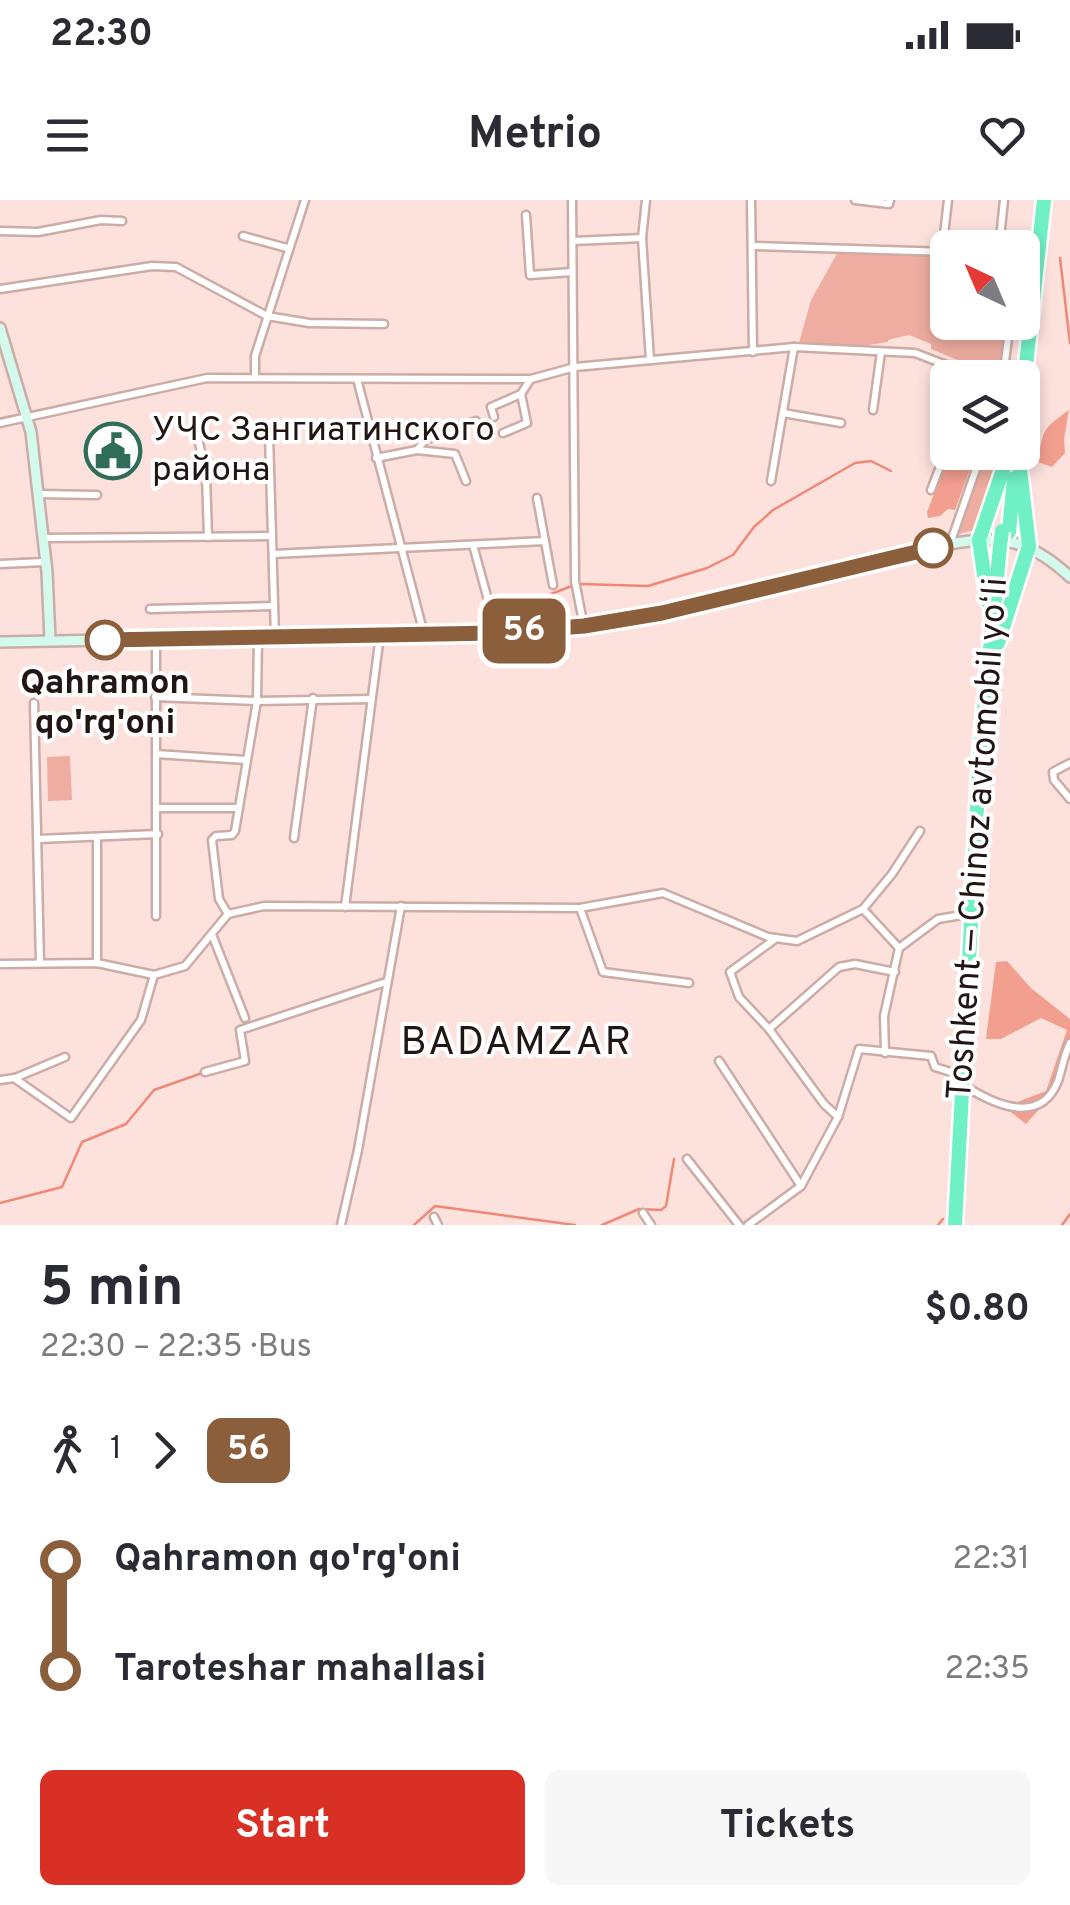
<!DOCTYPE html>
<meta charset="utf-8">
<style>
body{margin:0;font-family:Overpass,sans-serif;background:#f7f7f7;color:#2b2b33;height:100vh;display:flex;flex-direction:column;font-size:38px;white-space:nowrap}
*{box-sizing:border-box;margin:0}
p{font-size:32px;color:#7c7c81}
.icon{flex:none;width:55px;height:55px;fill:none;stroke:currentColor;stroke-width:2;stroke-linecap:round;stroke-linejoin:round}
.map{position:relative;height:1025px;overflow:hidden}
.sheet{display:flex;flex-direction:column;background:#fff;flex:1}
.sheet>*{flex:none}
.badge{padding:0 20px;border-radius:15px;font-size:35px;line-height:65px}
.needle{width:65px;rotate:316deg}
.tools{position:absolute;left:930px;top:30px;display:grid;gap:20px}
.tools a{display:grid;place-items:center;width:110px;height:110px;border-radius:15px;background:#fff;box-shadow:0 5px 15px #0003;font-size:50px}
.map>.badge{position:absolute;translate:-50% -50%;box-shadow:0 0 0 5px #fff}
.legs{display:flex;align-items:center;gap:15px;height:110px;padding:0 40px;font-size:32px}
.legs p{margin-inline-start:auto}
.head{display:flex;align-items:center;justify-content:space-between;height:170px;padding:0 40px}
h1{font-size:55px;font-weight:700;line-height:75px}
.action{display:flex;gap:20px;margin-top:auto;padding:20px 40px}
.action a{flex:1;height:115px;border-radius:15px;background:#d93025;color:#fff;font-size:40px;font-weight:700;line-height:115px;text-align:center}
.action a+a{background:#f7f7f7;color:#2b2b33}
ul{padding:0 40px;list-style:none}
li{display:flex;align-items:center;gap:35px;height:110px;font-size:38px}
li i{display:grid;place-items:center;width:15px;height:100%;margin:0 12px;background:currentColor}
li i::after{content:'';width:25px;height:25px;margin:-12px;border:8px solid;border-radius:50%;background:#fff}
li p{margin-inline-start:auto}
li:first-child i{background:linear-gradient(#0000 50%,currentColor 0)}
li:last-child i{background:linear-gradient(currentColor 50%,#0000 0)}
.status{display:flex;justify-content:space-between;align-items:center;height:70px;padding:0 50px;background:#fff;direction:ltr}
.status svg{height:28px;fill:currentColor}
header{display:flex;justify-content:space-between;align-items:center;height:130px;padding:0 40px;background:#fff;font-size:45px;font-weight:700}
.map>svg:first-child{display:block}
</style>
<div class="status"><b>22:30</b><svg viewBox="0 0 49 12"><path d="M0 12V9h3v3zM5 12V6h3v6zM10 12V3h3v9zM15 12V0h3v12zM26 1h20v11H26zM47 4h2v5h-2z"/></svg></div>
<header><svg class="icon" aria-label="menu" viewBox="0 0 24 24"><path d="M4 6h16M4 12h16M4 18h16"/></svg>Metrio<svg class="icon" aria-label="heart" viewBox="0 0 24 24"><path d="M12 20l-8-8c-3-5 5-10 8-4 3-6 11-1 8 4z"/></svg></header>
<div class="map">
<svg width="1070" height="1025" viewBox="0 0 1070 1025">
<rect width="100%" height="100%" fill="#fce1dc"/>
<g fill="#efada1">
<path d="M839 50 947 56 948 122 1006 123 999 177 931 149V144L909 135 888 140V142L849 148 799 143 811 100Z"/>
<path d="M986 253H1005L978 329 959 334Z"/>
<path d="M70 556 72 600 48 601 47 557Z"/>
</g>
<g fill="#f39f90">
<path d="M1069 210 1064 239 1065 253 1052 267 1038 262C1043 228 1043 229 1069 210Z"/>
<path d="M950 253H958L955 265 970 269 955 310 948 309 940 316 928 318 927 312Z"/>
<path d="M1007 761 1031 788 1070 819V840L1052 895 1026 924 1004 907 1046 891 1067 830 1041 818 1001 839H986L996 762Z"/>
</g>
<g fill="none" stroke-linecap="round" stroke-linejoin="round">
<g stroke="#ef8877" stroke-width="2.5">
<path d="M1060 58 1070 143"/>
<path d="M580 384 648 386 707 368 733 355 754 327 773 310 855 263 871 261 891 271"/>
<path d="M500 413 572 386"/>
<path d="M0 1003 62 987 82 942 126 924 154 890 205 872"/>
<path d="M414 1025 435 1006 575 1025"/>
<path d="M602 1025 639 1009 661 1010 666 1006 674 959"/>
<path d="M938 1025 943 1019"/>
<path d="M1062 1025 1070 1014"/>
</g>
<g stroke="#ccaca6" stroke-width="11">
<g id="street">
<path d="M572 0 575 381 584 427"/>
<path d="M646 0 642 38 650 160"/>
<path d="M751 0 753 152"/>
<path d="M855 0 889 4 890 0"/>
<path d="M526 15 530 75 572 72"/>
<path d="M0 31 38 32 101 20 122 21"/>
<path d="M243 36 287 48"/>
<path d="M573 41 642 38"/>
<path d="M753 46 948 52"/>
<path d="M999 48 1004 0"/>
<path d="M942 52 948 0"/>
<path d="M1022 77 1027 78"/>
<path d="M0 89 152 66 176 67 267 116 309 123 384 124"/>
<path d="M255 178V156L305 0"/>
<path d="M1003 178 1010 122"/>
<path d="M357 179 424 434"/>
<path d="M873 210 881 152"/>
<path d="M783 213 841 223"/>
<path d="M494 217 491 207 521 194 530 180"/>
<path d="M0 223 207 178 531 179 575 167 794 147 915 153 980 178"/>
<path d="M503 233 527 223 521 194"/>
<path d="M269 235 275 437"/>
<path d="M198 238 206 275 208 337"/>
<path d="M417 250 425 240 476 221"/>
<path d="M376 258 417 250 455 254 466 281"/>
<path d="M771 281 794 147"/>
<path d="M931 290 948 246"/>
<path d="M38 294 97 295"/>
<path d="M537 298 553 385"/>
<path d="M42 338 271 336"/>
<path d="M950 344 982 252"/>
<path d="M473 345 497 433"/>
<path d="M273 354 545 341"/>
<path d="M0 364 44 362"/>
<path d="M150 409 274 406"/>
<path d="M155 497 257 501 371 499"/>
<path d="M34 503 40 763"/>
<path d="M156 554 246 560"/>
<path d="M1070 563 1053 572 1054 580 1070 599"/>
<path d="M157 608H238"/>
<path d="M97 638V763"/>
<path d="M294 638 313 498"/>
<path d="M38 639 158 634"/>
<path d="M345 707 380 435"/>
<path d="M580 708 603 772 689 783"/>
<path d="M863 709 899 748 938 719 968 714"/>
<path d="M228 714 219 699 212 640 216 636 232 635 235 631 257 501 258 438"/>
<path d="M156 716V440"/>
<path d="M213 737 245 818"/>
<path d="M775 739 730 772 739 797 769 829 824 904 838 917"/>
<path d="M0 764 97 763 154 775 185 766 228 714 264 706 580 708 663 693 768 737 797 741 863 709 892 674 920 631"/>
<path d="M769 829 839 767 855 764 895 772"/>
<path d="M885 853 884 816 899 748"/>
<path d="M719 861 801 986"/>
<path d="M205 872 245 861 240 830 386 782"/>
<path d="M15 878 65 857"/>
<path d="M0 880 14 878 71 918 141 820 154 775"/>
<path d="M970 889C998 906 1041 924 1058 881 1062 869 1064 855 1070 843"/>
<path d="M687 959 739 1025"/>
<path d="M643 1013 651 1025"/>
<path d="M434 1017 438 1025"/>
<path d="M341 1025 358 950 401 706"/>
<path d="M748 1025 801 986 838 917 859 849 931 856 935 867 963 876"/>
</g>
</g>
<g stroke="#ccaca6" stroke-width="14">
<g id="secondary">
<path d="M0 128 31 232 47 372 50 440"/>
<path d="M0 442 497 433 584 427 662 413 950 344C1002 334 1032 341 1070 377"/>
</g>
</g>
<g stroke="#fff" stroke-width="19">
<g id="highway">
<path d="M1022 201 1044 0"/>
<path d="M1009 332 1014 278"/>
<path d="M988 402 979 340 1009 252"/>
<path d="M998 443 1029 346 1018 252"/>
<path d="M955 1025 980 552 1000 346"/>
</g>
</g>
<use href="#street" stroke="#fff" stroke-width="6"/>
<use href="#secondary" stroke="#d4faee" stroke-width="9"/>
<use href="#highway" stroke="#70f0c5" stroke-width="14"/>
<g stroke="#fff" stroke-width="19" stroke-linecap="butt">
<path id="highway-bridge" d="M1000 346 1002 331"/>
</g>
<use href="#highway-bridge" stroke="#70f0c5" stroke-width="14"/>
</g>
<g fill="none" stroke-linecap="round" stroke-linejoin="round">
<g stroke="#fff" stroke-width="22">
<path id="line-1" d="M105 440 496 433 584 426 662 413 933 348"/>
</g>
<use href="#line-1" stroke="#8b5e3c" stroke-width="15"/>
</g>
<defs>
<g id="civic-ring" transform="scale(2.875)"><circle r="9.5" fill="#fff" stroke="#306d58" stroke-width="1.5"/><path d="M-.6-6.5H3V-4.5H.6V-3L4-1V1h2V6H-6V1h2V-1L-.6-3ZM-1.2 2.5V6h2.4V2.5Z" fill="#306d58"/></g>
</defs>
<g fill-rule="evenodd">
<use href="#civic-ring" x="113" y="251"/>
</g>
<g fill="#fff" stroke="#8b5e3c" stroke-width="5">
<circle cx="933" cy="348" r="18"/>
<circle cx="105" cy="440" r="18"/>
</g>
<g text-anchor="middle" dominant-baseline="central" stroke-width="8" stroke-linejoin="round" paint-order="stroke">
<g font-size="35" fill="#211614" stroke="#fff" text-anchor="start">
<text x="152" y="231">УЧС Зангиатинского<tspan x="152" dy="40">района</tspan></text>
</g>
<g font-size="35" font-weight="bold" fill="#211614" stroke="#fff">
<text x="105" y="484">Qahramon<tspan x="105" dy="40">qo'rg'oni</tspan></text>
</g>
<g font-size="35" fill="#211614" stroke="#fff">
<text transform="translate(979 639) rotate(-86)">Toshkent — Chinoz avtomobil yoʻli</text>
</g>
<g font-size="40" letter-spacing="2.5" fill="#211614" stroke="#fff">
<text x="517" y="844">BADAMZAR</text>
</g>
</g>
</svg>
<div class="tools">
<a><svg class="needle" viewBox="-14 -14 28 28"><path d="M0-13l5 13h-10z" fill="#e53935"/><path d="M0 13l5-13h-10z" fill="#7c7c81"/></svg></a>
<a><svg class="icon" aria-label="layers" viewBox="0 0 24 24"><path d="M12 4l9 5-9 5-9-5zM3 14l9 5 9-5"/></svg></a>
</div>
<b class="badge" style="left:524px;top:431px;background:#8b5e3c;color:#fff">56</b>
</div>
<section class="sheet">
<div class="head"><div><h1>5 min</h1><p>22:30 – 22:35 · Bus</p></div><b>$0.80</b></div>
<div class="legs"><svg class="icon" aria-label="walk" viewBox="0 0 24 24"><circle cx="13" cy="4" r="2"/><path d="M13 8l-2 6 4 7M11 14l-3 7M7 12l3-4h3l4 4"/></svg>1<svg class="icon" aria-label="forward" viewBox="0 0 24 24"><path d="M9 5l7 7-7 7"/></svg><b class="badge" style="background:#8b5e3c;color:#fff">56</b></div>
<ul>
<li><i style="color:#8b5e3c"></i><b>Qahramon qo'rg'oni</b><p>22:31</p></li>
<li><i style="color:#8b5e3c"></i><b>Taroteshar mahallasi</b><p>22:35</p></li>
</ul>
<div class="action"><a>Start</a><a>Tickets</a></div>
</section>
